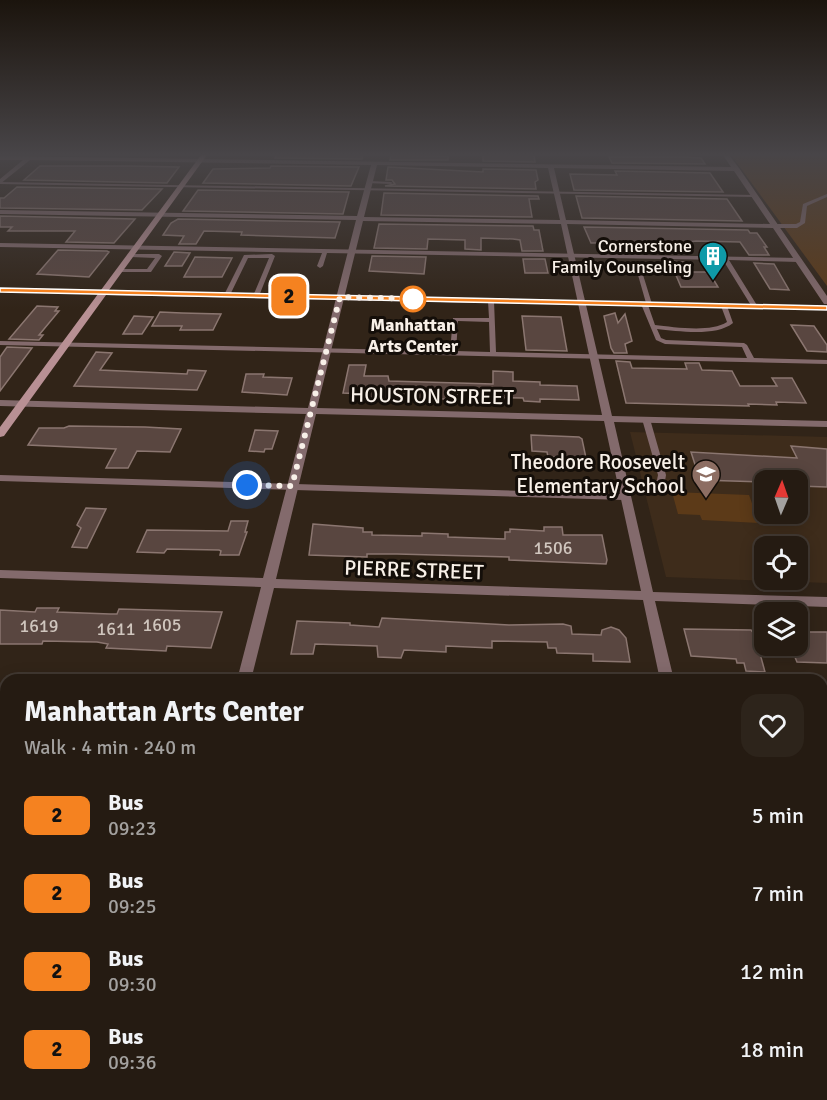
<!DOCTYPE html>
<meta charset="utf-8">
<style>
body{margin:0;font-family:Signika,sans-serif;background:#2d241b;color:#f1f3f6;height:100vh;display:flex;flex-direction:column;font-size:22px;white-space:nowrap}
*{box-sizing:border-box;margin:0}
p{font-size:20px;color:#a3a19f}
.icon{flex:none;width:33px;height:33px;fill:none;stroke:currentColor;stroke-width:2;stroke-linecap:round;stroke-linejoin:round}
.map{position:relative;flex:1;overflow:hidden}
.details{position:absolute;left:0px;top:674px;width:828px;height:428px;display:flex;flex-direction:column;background:#251b12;border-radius:18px 18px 0 0;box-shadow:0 3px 15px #0003,0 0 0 2px #423932}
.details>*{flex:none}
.badge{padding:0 12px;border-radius:9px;font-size:21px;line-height:39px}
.needle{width:39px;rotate:2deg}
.fabs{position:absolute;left:754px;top:470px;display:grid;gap:12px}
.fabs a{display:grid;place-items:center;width:54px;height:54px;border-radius:12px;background:#251b12;box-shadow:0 3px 15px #0003,0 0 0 2px #423932;font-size:30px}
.you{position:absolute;width:30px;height:30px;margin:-15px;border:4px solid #fff;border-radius:50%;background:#1a73e8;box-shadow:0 0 0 9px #1a73e833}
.map>.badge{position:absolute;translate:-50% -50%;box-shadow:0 0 0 3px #fff}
.round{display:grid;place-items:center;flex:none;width:63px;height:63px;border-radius:18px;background:#2d241b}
.head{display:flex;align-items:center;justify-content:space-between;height:102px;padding:0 24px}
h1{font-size:28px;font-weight:700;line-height:45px}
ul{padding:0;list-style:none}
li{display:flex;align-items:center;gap:18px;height:78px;padding:0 24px}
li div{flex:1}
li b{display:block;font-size:22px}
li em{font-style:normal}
li .badge{min-width:66px;font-weight:700;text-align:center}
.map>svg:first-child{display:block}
</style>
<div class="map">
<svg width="827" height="1100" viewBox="0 0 827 1100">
<rect width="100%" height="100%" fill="#312418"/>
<path fill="#3e2c1b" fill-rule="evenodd" d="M630 432 827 437V583L666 577ZM765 480H798V513H765ZM765 546H798V579H765Z"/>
<g fill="#5c3a18">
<path d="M731 155H827V286Z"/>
<path d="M672 492 749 495 759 523 702 520 700 515 678 514Z"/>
<path d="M0 900H6V1095H110L108 1100H0Z"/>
</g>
<g fill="#594640" stroke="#8b7670" stroke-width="1.5">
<path d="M276 155H363L362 159 275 158Z"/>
<path d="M391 155 448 156V160H390Z"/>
<path d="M483 155H534L535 162 483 161Z"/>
<path d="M609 157H685L701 158 705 164 612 163Z"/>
<path d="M40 166H130L179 167 167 183 24 180Z"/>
<path d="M271 166 359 167 351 186 203 183 213 169 270 168Z"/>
<path d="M388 167 483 172V169L536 170 538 180 535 182 536 189 385 186 395 184 392 180H386Z"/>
<path d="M615 171 710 173 723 192 574 190 570 174 617 175Z"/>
<path d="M17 187 162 189 142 210 0 208V198H4Z"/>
<path d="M198 190 349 192 343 214 183 211Z"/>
<path d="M384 193 538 196 539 199H529L532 217 381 215Z"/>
<path d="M576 196 727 199 742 221 582 218Z"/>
<path d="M0 216 135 219 114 243 66 242 75 231H8L12 227H0Z"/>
<path d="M178 219 340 222 335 238 241 235 242 232 204 231 196 244H179L184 236 163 235 171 223Z"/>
<path d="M379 224 533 226 534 230H539L543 251H522L520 240 513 239 481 238V250L465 249V240L428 239 427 249 374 248Z"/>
<path d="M584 227 748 230 750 233H757L767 247H764L769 255H749L740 242 696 241 675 244 680 254 666 253 661 242 591 243Z"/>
<path d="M58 250 107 251 109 252 89 277 37 274Z"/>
<path d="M174 252 190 253 182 266H165Z"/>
<path d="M372 256 426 257 424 274 369 271Z"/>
<path d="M195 257 232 258 222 277H184Z"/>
<path d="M523 259H545L548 273H525Z"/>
<path d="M670 261 684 262 689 272H709L718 287H681Z"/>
<path d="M754 263 774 264 789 290 770 289Z"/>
<path d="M37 306 58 307 55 311H59L39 335H43L39 340 9 339Z"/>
<path d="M160 312 182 313 221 314 213 330H180L182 326H152Z"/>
<path d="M615 313 618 323 625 314 632 341 625 344 627 353H614L611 348 604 316Z"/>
<path d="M134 316 153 317 142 334H123Z"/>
<path d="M522 316 561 317 567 351 526 350Z"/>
<path d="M791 325 814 326 827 345V352L807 351Z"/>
<path d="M7 347 32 348 0 391V357Z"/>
<path d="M96 352 112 353 100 370 187 374 188 370 206 371 197 390 74 386Z"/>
<path d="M616 361 630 362 632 368 687 369 685 363H699L702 370 732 371 740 386H777L772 378H792L806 403 776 402 777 405 748 404 749 406 626 403Z"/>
<path d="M349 365H366L364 376H388L389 381 493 384V371L513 372V381L540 382V385L577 386 579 400 540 399V402L524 401 523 398 482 397V400L368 397V394L343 393Z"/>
<path d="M246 374H264L263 377 292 378 287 395 242 392Z"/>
<path d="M69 426 145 427 181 429 170 452 137 451 128 468H106L116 449 28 445 39 428H64Z"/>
<path d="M255 430 278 431 272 449H265L264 452 249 451Z"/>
<path d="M531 435 579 437 582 439 586 458 548 457 547 452 532 451Z"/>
<path d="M791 446 827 449V487L798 486V480H765V482L700 480 691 452 797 458Z"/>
<path d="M86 508 106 509 87 548 72 547 81 528 77 525Z"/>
<path d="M231 521H248L245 532H247L239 555H220L221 551 219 550 167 549 164 553 137 552 147 530 228 531Z"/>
<path d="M313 524 363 528V532H372V535L422 536V533L448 534V537L505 539V532H510V529L544 531V527H562L563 535H602L607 560 606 564 509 560V557L397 554H367V557L309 555Z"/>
<path d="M37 608H59L57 612 110 614H117L119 609 222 612 211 648 167 646 166 651 106 648 108 644 97 642 43 641 42 644H0V610L35 612Z"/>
<path d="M382 618 509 625 563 624 571 626 572 634 601 635 602 630 611 627 619 630 626 638 630 662 593 661V654L557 653 556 648H548L547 642 492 641V648L446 646V652L404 650 401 658 378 657 377 646 315 644 313 654H291L297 621 350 623V625L379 627Z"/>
<path d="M684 629 751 630 755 635 765 672 746 671 744 663H737L736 659 691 656Z"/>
<path d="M798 632H827V663L797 662 790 645H798Z"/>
</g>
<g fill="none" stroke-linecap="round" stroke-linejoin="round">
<g fill="#836a6c" fill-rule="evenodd">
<path d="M369 181 391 182 393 183 391 184 367 183Z"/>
<path d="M0 182 755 195 757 196 755 197 0 184Z"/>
<path d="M827 194V197L807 206 805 223 797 228H775L772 226 775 224H796L800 222 803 204Z"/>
<path d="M0 243 799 258 802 260 799 262 729 260 758 307 755 309 752 307 723 260 327 253 323 266 320 268 317 266 322 253 0 247Z"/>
<path d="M129 254H159L162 256 151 272H118L117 271 120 269H147L155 258 131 257 129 256Z"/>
<path d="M244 255 272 254 275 256 259 296 256 298 253 296 269 258H248L230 295 225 296 224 295Z"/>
<path d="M574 263 640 265 652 304 648 305 655 325C674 327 710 333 727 322L721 306 724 304 727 306 733 323C716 337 678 331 657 329L661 338 666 340 744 343 747 345 754 358 827 360V364L0 345V341L450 351 453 318H489L488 301 491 299 494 301 496 352 747 358 742 347 665 344 656 340 641 304 646 303 636 268 572 266V264ZM458 321 489 322 490 352 456 351Z"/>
<path d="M643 417H646L650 419 666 475 665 481 652 488 619 487 618 485 619 483 622 482H651L657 480 658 475 642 419Z"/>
<path d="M0 475 624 494 628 497 624 500 0 481Z"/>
<rect x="0" y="697" width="6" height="8"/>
<path d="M822 728 827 729V739L822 738Z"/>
</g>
<g fill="#836a6c" fill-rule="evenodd">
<path d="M723 155H729L739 168 827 296V304H824L773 228 567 224 612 416 827 421V427L614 422 653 592 827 597V607L655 601 674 680H660L643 600 274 588 251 680H237L261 587 0 578V570L263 578 306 414 0 406V400L308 408 356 220 0 214V210L357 216 371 165 30 160 0 184V179L23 160H0V156L731 167ZM377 165 548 168 560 220 364 217ZM554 168 734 171 770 224 566 220ZM363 221 561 224 602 415 317 408ZM316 414 604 421 641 591 276 579Z"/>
<rect x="0" y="869" width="6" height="16"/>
<rect x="822" y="908" width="5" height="18"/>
<path d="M126 1095H146L144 1100H124Z"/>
<path d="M753 1095H773L774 1100H754Z"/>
</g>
<path fill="#b89094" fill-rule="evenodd" d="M201 155H207L109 290 827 306V310L106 295 4 436 0 437V427L98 294 0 292V288L101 290Z"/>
</g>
<linearGradient id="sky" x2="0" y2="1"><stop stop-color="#1b140d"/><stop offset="0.5" stop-color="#484548"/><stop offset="1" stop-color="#484548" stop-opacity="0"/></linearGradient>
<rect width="827" height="309" fill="url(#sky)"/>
<path fill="#f58220" stroke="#fff" stroke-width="1.5" d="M0 288 827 306V310L0 292Z"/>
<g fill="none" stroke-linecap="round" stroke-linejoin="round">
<path stroke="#f8f0e8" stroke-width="6" stroke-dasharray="0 10.8" d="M247 485 292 486 340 297 418 299H413"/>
</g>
<defs>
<g id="building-pin" transform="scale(1.5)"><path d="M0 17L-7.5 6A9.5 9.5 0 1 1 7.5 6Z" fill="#0f9aa8" stroke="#140e09"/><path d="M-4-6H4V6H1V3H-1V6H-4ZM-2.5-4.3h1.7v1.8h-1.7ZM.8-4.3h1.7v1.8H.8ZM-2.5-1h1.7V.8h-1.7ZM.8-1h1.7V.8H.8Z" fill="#fff"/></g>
<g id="school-pin" transform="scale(1.5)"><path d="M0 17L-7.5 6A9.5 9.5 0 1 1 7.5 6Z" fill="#8d6e63" stroke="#140e09"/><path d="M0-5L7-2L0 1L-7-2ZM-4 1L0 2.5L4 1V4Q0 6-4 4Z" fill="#fff"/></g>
</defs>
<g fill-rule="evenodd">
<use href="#building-pin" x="713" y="256"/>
<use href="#school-pin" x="706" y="474"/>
</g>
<circle fill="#fff" stroke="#f58220" stroke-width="3" cx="413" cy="299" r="12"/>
<g text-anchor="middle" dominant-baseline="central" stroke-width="6" stroke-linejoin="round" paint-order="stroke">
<g font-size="18" fill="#f8f0e8" stroke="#140e09" text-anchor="end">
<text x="692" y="246">Cornerstone<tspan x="692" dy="21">Family Counseling</tspan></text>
</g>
<g font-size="18" font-weight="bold" fill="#f8f0e8" stroke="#140e09">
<text x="413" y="325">Manhattan<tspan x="413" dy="21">Arts Center</tspan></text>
</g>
<g font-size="18" fill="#d0c6be">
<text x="553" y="548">1506</text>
<text x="162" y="625">1605</text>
<text x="39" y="626">1619</text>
<text x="116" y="629">1611</text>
</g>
<g font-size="21" fill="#f8f0e8" stroke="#140e09">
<text transform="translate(432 396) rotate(1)">HOUSTON STREET</text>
<text transform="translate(414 570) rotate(2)">PIERRE STREET</text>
</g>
<g font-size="21" fill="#f8f0e8" stroke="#140e09" text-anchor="end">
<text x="685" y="462">Theodore Roosevelt<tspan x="685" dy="24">Elementary School</tspan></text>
</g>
</g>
</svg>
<div class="fabs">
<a><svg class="needle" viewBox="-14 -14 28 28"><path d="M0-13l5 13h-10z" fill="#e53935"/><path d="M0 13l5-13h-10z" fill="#a3a19f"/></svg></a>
<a><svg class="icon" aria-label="locate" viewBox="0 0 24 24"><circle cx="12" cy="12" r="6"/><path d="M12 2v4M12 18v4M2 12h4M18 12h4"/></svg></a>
<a><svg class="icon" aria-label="layers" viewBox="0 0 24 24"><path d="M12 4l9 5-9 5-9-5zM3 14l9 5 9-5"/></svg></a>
</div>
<div class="you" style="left:247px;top:485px"></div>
<b class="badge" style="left:289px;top:296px;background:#f58220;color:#111">2</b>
<section class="details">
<div class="head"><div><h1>Manhattan Arts Center</h1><p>Walk · 4 min · 240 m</p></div><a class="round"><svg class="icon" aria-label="heart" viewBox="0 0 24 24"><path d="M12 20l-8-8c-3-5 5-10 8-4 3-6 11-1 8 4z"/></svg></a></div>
<ul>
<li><span class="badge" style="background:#f58220;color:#111">2</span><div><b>Bus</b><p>09:23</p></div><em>5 min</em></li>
<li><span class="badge" style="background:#f58220;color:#111">2</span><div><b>Bus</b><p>09:25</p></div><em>7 min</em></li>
<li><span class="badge" style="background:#f58220;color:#111">2</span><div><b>Bus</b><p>09:30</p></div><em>12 min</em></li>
<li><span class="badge" style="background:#f58220;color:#111">2</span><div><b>Bus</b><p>09:36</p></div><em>18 min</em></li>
</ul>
</section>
</div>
